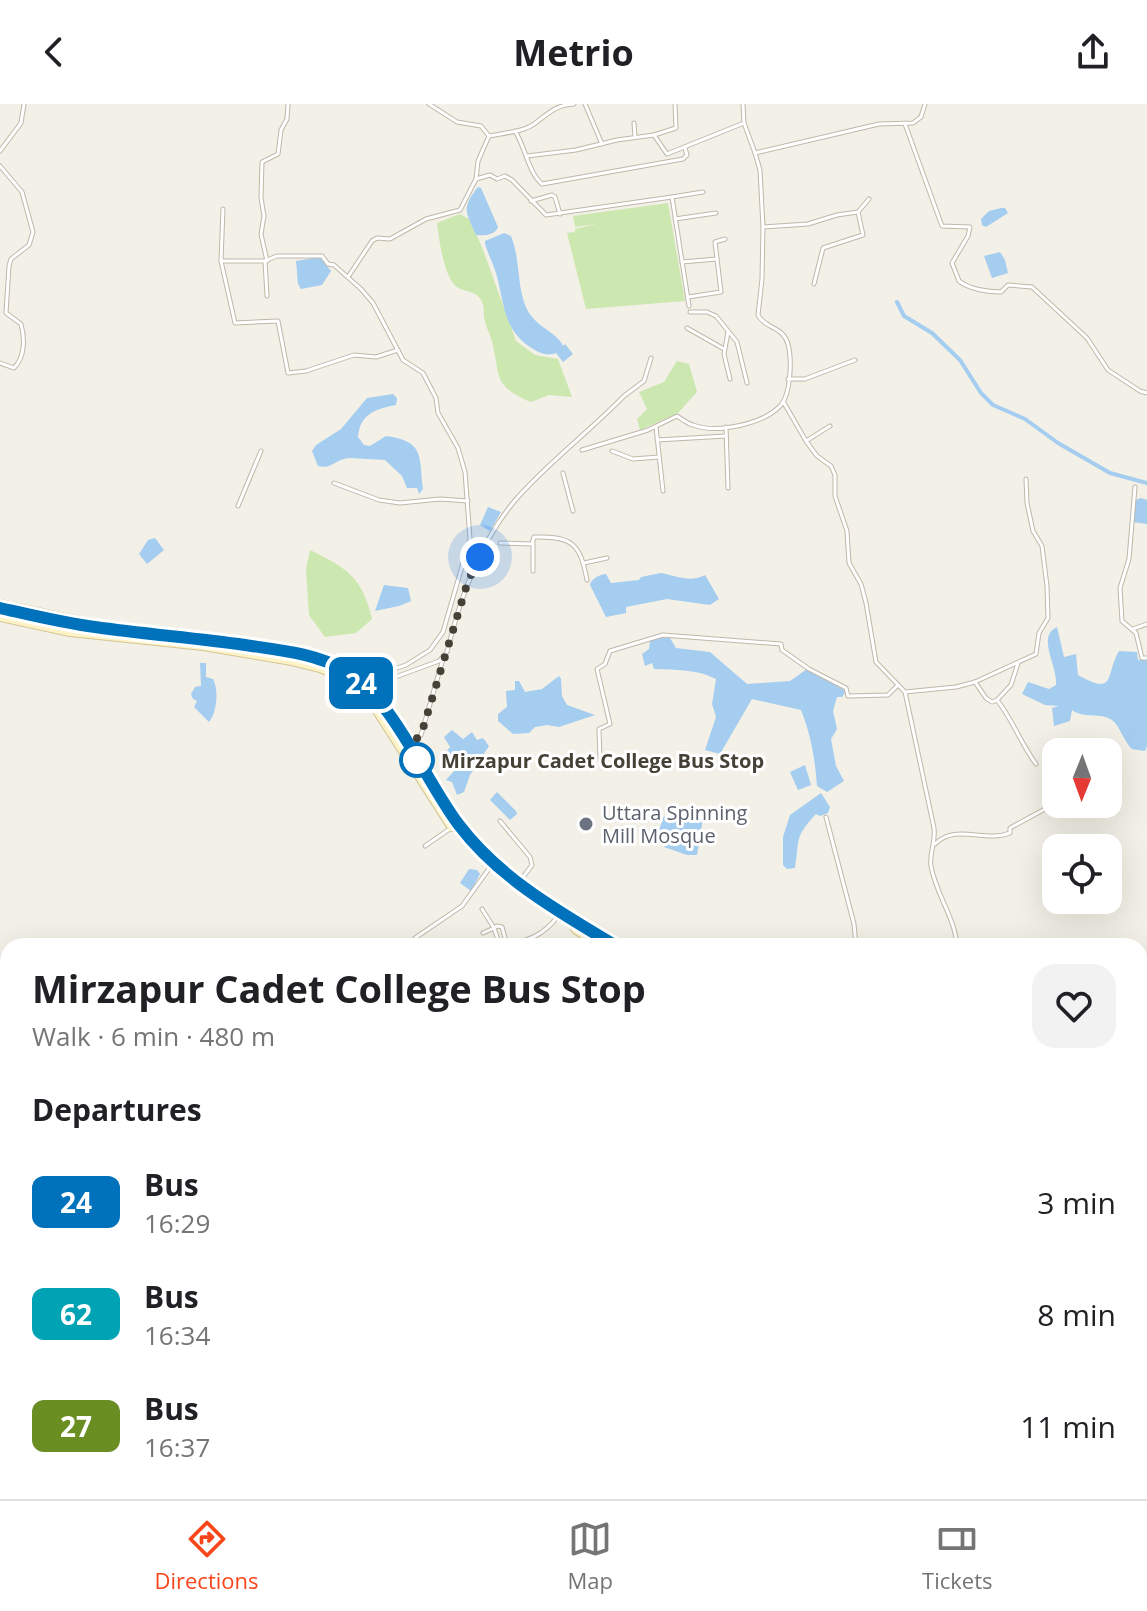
<!DOCTYPE html>
<meta charset="utf-8">
<style>
body{margin:0;font-family:"Open Sans",sans-serif;background:#f2f2f2;color:#202124;height:100vh;display:flex;flex-direction:column;font-size:30px;white-space:nowrap}
*{box-sizing:border-box;margin:0}
p{font-size:26px;color:#757577}
.icon{flex:none;width:44px;height:44px;fill:none;stroke:currentColor;stroke-width:2;stroke-linecap:round;stroke-linejoin:round}
.map{position:relative;flex:1;overflow:hidden}
.drawer{position:absolute;left:0px;top:834px;width:1148px;height:562px;display:flex;flex-direction:column;background:#fff;border-radius:24px 24px 0 0;box-shadow:0 8px 32px #0002}
.drawer>*{flex:none}
.badge{padding:0 16px;border-radius:12px;font-size:28px;line-height:52px}
.needle{width:52px;rotate:181deg}
.controls{position:absolute;left:1042px;top:634px;display:grid;gap:16px}
.controls a{display:grid;place-items:center;width:80px;height:80px;border-radius:16px;background:#fff;box-shadow:0 8px 32px #0002;font-size:40px}
.you{position:absolute;width:40px;height:40px;margin:-20px;border:6px solid #fff;border-radius:50%;background:#1a73e8;box-shadow:0 0 0 12px #1a73e833}
.map>.badge{position:absolute;translate:-50% -50%;box-shadow:0 0 0 4px #fff}
h2{padding:0 32px;font-size:30px;line-height:72px}
.round{display:grid;place-items:center;flex:none;width:84px;height:84px;border-radius:24px;background:#f2f2f2}
.headline{display:flex;align-items:center;justify-content:space-between;height:136px;padding:0 32px}
h1{font-size:38px;font-weight:700;line-height:60px}
ul{padding:0;list-style:none}
li{display:flex;align-items:center;gap:24px;height:112px;padding:0 32px}
li div{flex:1}
li b{display:block;font-size:30px}
li em{font-style:normal}
li .badge{min-width:88px;font-weight:700;text-align:center}
header{display:flex;justify-content:space-between;align-items:center;height:104px;padding:0 32px;background:#fff;font-size:36px;font-weight:700}
.tabs{display:flex;justify-content:space-around;align-items:center;height:112px;border-top:2px solid #e0e0e0;background:#fff;font-size:22px;color:#757577}
.tabs a{display:grid;justify-items:center;gap:4px}
.tabs .active{color:#f8451a}
.map>svg:first-child{display:block}
</style>
<header><svg class="icon" aria-label="back" viewBox="0 0 24 24"><path d="M15 5l-7 7 7 7"/></svg>Metrio<svg class="icon" aria-label="share" viewBox="0 0 24 24"><path d="M12 15V3M7 8l5-5 5 5M5 13v7h14v-7"/></svg></header>
<div class="map">
<svg width="1147" height="1395" viewBox="0 0 1147 1395">
<rect width="100%" height="100%" fill="#f3f0e7"/>
<g fill="#cce7b0">
<path d="M668 99 685 197 586 205 567 129 575 128V125L596 120 575 123 573 112Z"/>
<path d="M460 110 469 115 482 143 516 237 535 251 558 255 572 293 549 291 531 298C489 280 502 271 491 234 489 228 486 223 485 217 483 211 485 203 482 198 477 186 466 189 457 183 444 174 439 135 437 119Z"/>
<path d="M677 257 689 260 697 288 678 309 640 326 637 315 647 305 639 288 664 278Z"/>
<path d="M310 446C347 464 362 473 372 515L356 529 325 533 309 511 306 465Z"/>
<path d="M1140 1164H1147V1206L1140 1205Z"/>
<path d="M8 1355V1388H45L49 1395H5L0 1388V1356Z"/>
</g>
<g fill="#a4cdf0">
<path d="M478 83 481 84 498 123C495 131 485 132 476 131 466 108 461 104 478 83Z"/>
<path d="M1001 104H1005L1008 109 986 123 982 121 981 115 989 107Z"/>
<path d="M504 129 511 132C520 154 517 179 525 201 534 224 557 227 563 242L565 240 573 250 563 258 556 249C548 252 541 250 533 245 502 226 505 200 496 169 493 159 488 150 485 140V137Z"/>
<path d="M1000 148 1005 156 1008 169 992 174 984 152Z"/>
<path d="M320 153 331 167 322 181 301 185 298 180 296 157Z"/>
<path d="M393 290 397 294 396 301C375 305 360 310 358 333L364 341 370 342 386 332C425 337 419 353 423 385L419 390 417 384H407L402 372 385 356C373 355 361 355 350 354 336 354 332 366 318 362L312 347 316 341 341 325 367 294Z"/>
<path d="M1141 394 1147 396V420L1133 418 1136 396Z"/>
<path d="M488 403 501 408 490 427 480 421Z"/>
<path d="M155 434 164 446 147 460 139 450 148 436Z"/>
<path d="M661 469C677 472 690 479 705 471L719 495 710 501 667 495 626 503V509L606 513 590 481C591 475 600 470 606 470L611 479 639 476 641 473Z"/>
<path d="M384 481 408 484 411 497 399 502 375 507Z"/>
<path d="M1057 523 1064 553 1076 550 1078 571C1117 593 1105 570 1119 547L1137 548 1138 556 1147 555V642L1145 647 1132 645C1124 638 1120 622 1112 616 1101 608 1083 615 1072 606L1070 617 1054 622 1052 604 1059 602 1045 601 1022 590 1028 578 1049 585 1056 581C1058 562 1036 532 1057 523Z"/>
<path d="M658 534H670L676 544 710 548 747 580 790 577 807 565 846 587 842 593H837L833 607 837 625 831 635 836 662 844 677 827 688 817 682C815 655 811 631 801 606L752 595 720 650 705 646 716 613 712 600 716 575C696 565 677 566 654 565L652 559 645 562 642 550 649 545 650 537Z"/>
<path d="M200 559H206V573L213 575C219 586 217 609 209 618L194 603 197 597 193 595 191 590 195 583 201 582Z"/>
<path d="M559 572 561 575 562 592 567 601 595 611 559 623 547 621 535 623 529 629 513 630 498 617V610L507 603 506 587 515 586V577H519L525 588 542 585Z"/>
<path d="M452 626 463 635 472 628 477 636 483 634 489 642 470 671 464 688 457 691 452 678 446 676 456 665 450 662 451 656 446 648 450 643 444 633Z"/>
<path d="M805 661 811 681 798 686 790 668Z"/>
<path d="M497 688 516 707 517 710 510 716 490 696Z"/>
<path d="M821 689 830 703 828 709 820 712 816 710C794 734 800 733 795 764L787 765 783 761V733L790 711Z"/>
<path d="M700 706 703 714 697 751H687L664 743 668 738 659 726 664 712Z"/>
<path d="M469 765 477 766 480 770 471 787 460 779Z"/>
</g>
<g fill="none" stroke-linecap="round" stroke-linejoin="round">
<path stroke="#a4cdf0" stroke-width="4" d="M897 198 904 212 932 229 960 256 981 289 993 301 1025 315 1058 339 1110 369 1147 379"/>
<g stroke="#bfb8aa" stroke-width="5">
<g id="street">
<path d="M429 0 457 18 481 22 489 32"/>
<path d="M585 0 602 40"/>
<path d="M743 0 744 19 755 49"/>
<path d="M634 19 635 33"/>
<path d="M905 20 942 122 970 123 968 132 952 159 959 177C969 185 987 188 1001 188L1008 181 1032 183 1087 234 1108 266 1140 287 1147 289"/>
<path d="M515 27C525 42 528 68 542 80L683 55 687 51 685 44"/>
<path d="M654 31 667 50 744 19"/>
<path d="M0 47 21 19 24 0"/>
<path d="M527 52 576 46 617 36 654 31 676 24 675 0"/>
<path d="M0 62 22 88 33 128 29 141 11 155 9 162 6 209 21 220C25 235 25 253 14 264L0 259"/>
<path d="M476 75 478 57 489 32C503 29 523 28 534 20 548 10 555 1 574 0"/>
<path d="M672 93 703 88"/>
<path d="M531 97 552 91 555 93 560 110"/>
<path d="M223 105 221 157 235 219 278 217 288 269 306 267 354 251 376 253 398 246"/>
<path d="M675 115 716 109"/>
<path d="M763 123 808 120 837 111 858 108 869 95"/>
<path d="M221 157H265L277 152H322L328 160 334 161 361 185 373 199 403 256 423 269 436 294 438 309 458 344 465 368 470 435 443 528 430 546 406 561 364 575"/>
<path d="M265 157 267 192"/>
<path d="M267 157 261 130 264 112 261 94 262 58 278 50 281 26 287 15 288 0"/>
<path d="M682 158 717 155"/>
<path d="M348 173 372 137 377 134 390 135 426 115 460 106 476 75 490 71 497 75 505 72 512 76 546 111 672 93 689 202"/>
<path d="M814 180 823 144 863 131 858 108"/>
<path d="M688 193 721 188 715 138 725 135"/>
<path d="M690 208H707L716 212 737 238 747 279"/>
<path d="M687 224 724 245"/>
<path d="M728 228 724 250 730 275"/>
<path d="M788 275H805L855 256"/>
<path d="M784 299 806 337 817 352 831 362 835 371V392L847 427 849 459 861 480 866 499 876 558 905 588 934 724C936 738 929 749 931 762 936 791 955 813 957 842"/>
<path d="M656 323 663 387"/>
<path d="M726 323 728 384"/>
<path d="M657 336 726 332"/>
<path d="M806 337 830 322"/>
<path d="M582 346 648 326 677 312C682 315 688 320 693 321 717 330 764 320 781 301 791 289 792 255 788 240 783 222 765 225 758 211L762 175 763 123 760 66 755 49 879 20 913 19 921 13 925 0"/>
<path d="M612 347 633 355 659 353"/>
<path d="M563 369 573 407"/>
<path d="M334 379 379 396 400 399 440 395 468 397"/>
<path d="M1135 383 1129 455 1120 484 1122 517 1136 529 1142 554H1147"/>
<path d="M238 402 261 347"/>
<path d="M500 439 532 440 534 433C573 432 580 440 587 476"/>
<path d="M584 459 607 454"/>
<path d="M533 467V439"/>
<path d="M1133 525 1147 520"/>
<path d="M975 578 986 594 992 598 997 596C1013 616 1021 640 1036 660"/>
<path d="M371 582 439 557 447 548C460 494 480 436 518 393 550 357 590 327 624 292L644 277 651 254"/>
<path d="M905 588 956 583 975 578 1036 550 1039 529 1048 514 1047 482 1042 442 1033 427 1027 399 1026 375"/>
<path d="M997 596 1011 581 1018 559"/>
<path d="M411 640 421 631 443 555"/>
<path d="M600 656 599 625 610 620 597 565 605 560 610 547 663 531 781 540 782 546 809 565 846 584 848 592 888 591 898 581"/>
<path d="M826 713 854 820 856 842"/>
<path d="M500 717 530 753 532 761 521 776"/>
<path d="M935 740C955 719 985 739 1010 729V724L1056 699"/>
<path d="M425 742 454 722"/>
<path d="M482 805 494 824 483 829"/>
<path d="M415 834 462 802 491 762"/>
<path d="M500 842 494 824 497 822 502 823 507 841"/>
<path d="M505 842C529 836 543 832 558 812"/>
<path d="M1140 1127 1147 1125"/>
<path d="M1140 1244 1147 1279"/>
<path d="M0 1282 8 1274"/>
<path d="M0 1293 8 1313"/>
<path d="M366 1388 369 1395"/>
<path d="M1084 1388 1088 1395"/>
<path d="M442 1392 458 1388"/>
</g>
</g>
<g stroke="#d3c597" stroke-width="8">
<g id="secondary">
<path d="M0 499 79 516"/>
<path d="M0 514 70 529 203 543 292 558 320 565 343 575 374 604 451 724"/>
<path d="M122 522 226 534"/>
<path d="M570 819 576 827 600 842"/>
<path d="M439 1395 442 1388"/>
</g>
</g>
<g stroke="#dca739" stroke-width="11">
<g id="highway">
<path d="M0 504C31 511 63 519 95 523 145 530 195 534 245 541 278 546 314 549 344 566 397 596 427 683 466 730 506 778 563 810 616 842"/>
<path d="M1140 934 1147 932"/>
</g>
</g>
<use href="#street" stroke="#fff" stroke-width="3"/>
<use href="#secondary" stroke="#fef3c6" stroke-width="6"/>
<use href="#highway" stroke="#fcd269" stroke-width="9"/>
</g>
<g fill="none" stroke-linecap="round" stroke-linejoin="round">
<g stroke="#fff" stroke-width="18">
<path id="line" d="M0 504C31 511 63 519 95 523 145 530 195 534 245 541 278 546 315 549 344 566 394 595 424 675 459 721 499 774 559 808 616 842"/>
</g>
<use href="#line" stroke="#0072bc" stroke-width="12"/>
<path stroke="#464136" stroke-width="8" stroke-dasharray="0 14.4" d="M417 656 420 654 411 639 421 631 468 477 480 453"/>
</g>
<circle fill="#fff" stroke="#0072bc" stroke-width="4" cx="417" cy="656" r="16"/>
<circle fill="#6b7280" stroke="#fff" stroke-width="3" cx="586" cy="720" r="8"/>
<g text-anchor="middle" dominant-baseline="central" stroke-width="6" stroke-linejoin="round" paint-order="stroke">
<g font-size="20" font-weight="bold" fill="#464136" stroke="#fff" text-anchor="start">
<text x="441" y="656">Mirzapur Cadet College Bus Stop</text>
</g>
<g font-size="20" fill="#5b616d" stroke="#fff" text-anchor="start">
<text x="602" y="708">Uttara Spinning<tspan x="602" dy="23">Mill Mosque</tspan></text>
</g>
</g>
</svg>
<div class="controls">
<a><svg class="needle" viewBox="-14 -14 28 28"><path d="M0-13l5 13h-10z" fill="#e53935"/><path d="M0 13l5-13h-10z" fill="#757577"/></svg></a>
<a><svg class="icon" aria-label="locate" viewBox="0 0 24 24"><circle cx="12" cy="12" r="6"/><path d="M12 2v4M12 18v4M2 12h4M18 12h4"/></svg></a>
</div>
<div class="you" style="left:480px;top:453px"></div>
<b class="badge" style="left:361px;top:579px;background:#0072bc;color:#fff">24</b>
<section class="drawer">
<div class="headline"><div><h1>Mirzapur Cadet College Bus Stop</h1><p>Walk · 6 min · 480 m</p></div><a class="round"><svg class="icon" aria-label="heart" viewBox="0 0 24 24"><path d="M12 20l-8-8c-3-5 5-10 8-4 3-6 11-1 8 4z"/></svg></a></div>
<h2>Departures</h2>
<ul>
<li><span class="badge" style="background:#0072bc;color:#fff">24</span><div><b>Bus</b><p>16:29</p></div><em>3 min</em></li>
<li><span class="badge" style="background:#00a3b4;color:#fff">62</span><div><b>Bus</b><p>16:34</p></div><em>8 min</em></li>
<li><span class="badge" style="background:#6b8e23;color:#fff">27</span><div><b>Bus</b><p>16:37</p></div><em>11 min</em></li>
</ul>
</section>
</div>
<nav class="tabs">
<a class="active"><svg class="icon" aria-label="directions" viewBox="0 0 24 24"><path d="M12 3l9 9-9 9-9-9zM9 14v-3h6M13 9l2 2-2 2"/></svg>Directions</a>
<a><svg class="icon" aria-label="map" viewBox="0 0 24 24"><path d="M3 6l6-2 6 2 6-2v14l-6 2-6-2-6 2zM9 4v14M15 6v14"/></svg>Map</a>
<a><svg class="icon" aria-label="tickets" viewBox="0 0 24 24"><path d="M3 7h18v10H3zM15 7v10"/></svg>Tickets</a>
</nav>
